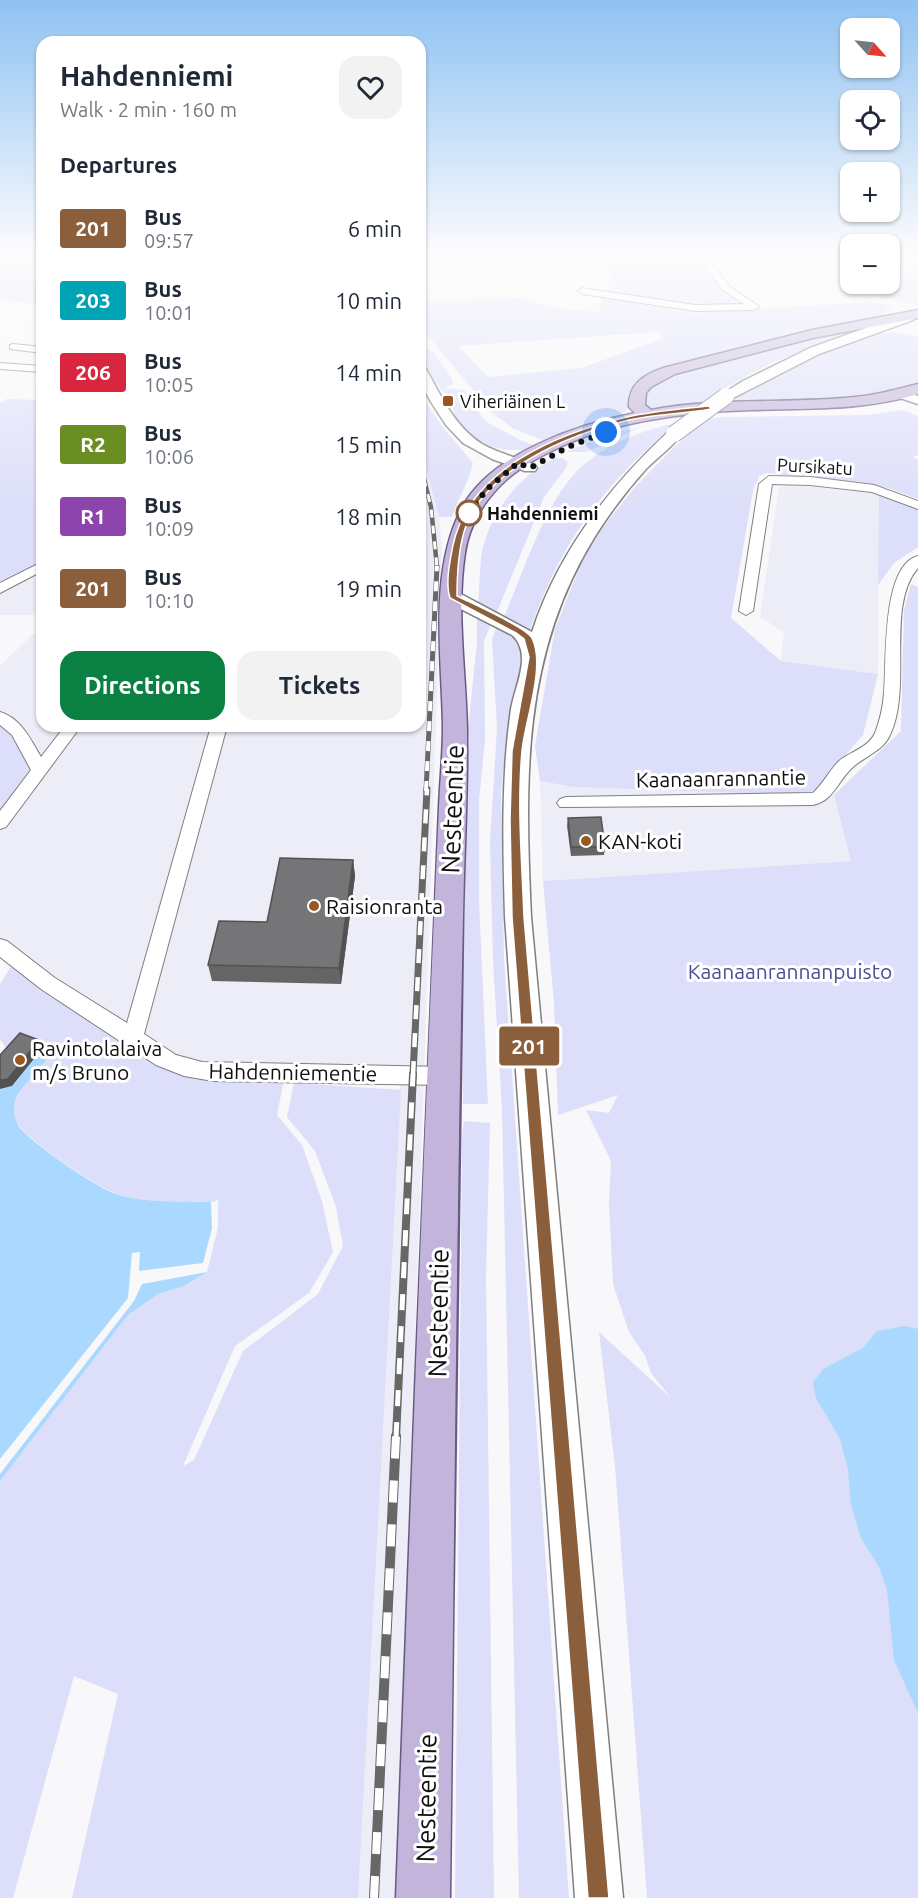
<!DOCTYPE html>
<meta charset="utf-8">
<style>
body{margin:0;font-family:Ubuntu,sans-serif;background:#f2f2f3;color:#1f2937;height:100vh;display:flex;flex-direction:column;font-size:22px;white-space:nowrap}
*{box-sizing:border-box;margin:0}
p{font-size:20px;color:#747a83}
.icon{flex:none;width:33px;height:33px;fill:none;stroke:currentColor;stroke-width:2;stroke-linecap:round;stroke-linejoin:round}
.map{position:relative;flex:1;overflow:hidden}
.drawer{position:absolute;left:36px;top:36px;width:390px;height:696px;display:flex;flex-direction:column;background:#fff;border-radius:18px;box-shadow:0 2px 4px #0004}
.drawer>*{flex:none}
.badge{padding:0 12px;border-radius:4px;font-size:21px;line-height:39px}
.needle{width:39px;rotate:117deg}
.controls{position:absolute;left:840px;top:18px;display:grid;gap:12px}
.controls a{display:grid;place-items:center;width:60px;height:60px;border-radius:12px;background:#fff;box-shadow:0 2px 4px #0004;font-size:30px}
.you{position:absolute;width:30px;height:30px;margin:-15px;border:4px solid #fff;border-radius:50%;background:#1a73e8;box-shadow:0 0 0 9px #1a73e833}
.map>.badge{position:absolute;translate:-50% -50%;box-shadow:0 0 0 3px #fff}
h2{padding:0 24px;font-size:22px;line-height:54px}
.round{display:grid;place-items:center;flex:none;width:63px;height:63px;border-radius:18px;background:#f2f2f3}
.head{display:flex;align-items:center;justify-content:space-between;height:102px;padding:0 24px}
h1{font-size:28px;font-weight:700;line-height:45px}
.primary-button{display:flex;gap:12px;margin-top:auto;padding:12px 24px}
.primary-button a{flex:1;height:69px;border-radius:18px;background:#0b8043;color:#fff;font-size:24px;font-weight:700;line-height:69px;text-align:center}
.primary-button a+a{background:#f2f2f3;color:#1f2937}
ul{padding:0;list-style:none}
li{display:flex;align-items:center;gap:18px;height:72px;padding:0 24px}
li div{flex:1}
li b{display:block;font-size:22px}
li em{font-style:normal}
li .badge{min-width:66px;font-weight:700;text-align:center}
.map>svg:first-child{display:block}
</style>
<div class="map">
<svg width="918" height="1898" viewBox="0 0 918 1898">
<rect width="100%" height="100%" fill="#f8f8fa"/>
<g fill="#ecedf6">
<path d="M420 445 439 517 442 547 396 1898H358L401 1065 356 1074 190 1069 0 946V666L32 635 42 632V726H420Z"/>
<path d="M788 484 879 494 878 674 781 661 784 632 760 617 779 487Z"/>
<path d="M42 568V615H0V592Z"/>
<path d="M540 781 574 787 834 795 851 861 543 881Z"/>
</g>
<g fill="#dcdefa" fill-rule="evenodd">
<path d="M0 252H42V304L0 300Z"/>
<path d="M590 252H646L698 264 742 305 695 304 605 294 614 271 566 259Z"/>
<path d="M890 262 918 273V305L882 298 870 284H890Z"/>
<path d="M519 298 563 309 598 312 603 298 695 313 868 302 892 305 880 316C821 329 763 341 705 357 684 362 652 367 636 383 628 392 632 405 625 412L590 426 543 440 514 429 492 413 420 326V301ZM658 332 662 339 581 368 488 377 458 346Z"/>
<path d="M862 327 771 363 718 392 699 405 651 411 645 409 642 393 657 378 732 355Z"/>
<path d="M894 332 918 337V383C870 406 785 401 732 400L776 374 810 358 872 335Z"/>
<path d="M426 349 432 351 453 380 452 385 443 388 464 390 485 421 522 441 540 447C512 455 473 448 457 421 453 413 454 404 447 396 438 385 420 365 420 350Z"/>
<path d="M420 396H422L441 425 473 463C469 482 458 498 452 517H439L420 445Z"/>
<path d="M7 399 42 400V560L0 584V403Z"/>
<path d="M902 410 918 416V455L913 457 918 460V499L888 488 767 473 759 476 753 491 731 618 781 661 878 674 863 735 811 795 574 787 540 781 535 746 555 629 583 558 604 526 635 487 673 448 706 419 722 417 867 415Z"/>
<path d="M676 423C604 485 562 539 530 630L504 617C524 571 548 491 588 461 613 441 645 430 676 423Z"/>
<path d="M639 428 586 452H566L612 433Z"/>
<path d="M555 458H562L568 462 566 468 544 497 497 612 478 604C480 586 479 565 483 547 493 509 520 475 555 458Z"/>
<path d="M879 494 918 510V547L894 563 878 585Z"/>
<path d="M911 584 918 587V1898H647L615 1466 599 1332 671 1398 651 1373 645 1356 629 1332 613 1284 609 1203 611 1161 586 1110 609 1113 618 1095 558 1115 554 1003 543 881 851 861 834 795 901 731 904 610Z"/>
<path d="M477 613 492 622 484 641 485 740 479 801V900L488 1104H463L462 799 470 739 468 730 477 642Z"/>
<path d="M497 625 519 639 524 658 508 730 501 792 504 959 569 1898H519L502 1109 493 962 490 842 497 728 492 640Z"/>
<path d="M0 717 40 770 0 823Z"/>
<path d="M15 960 168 1061 285 1074 277 1115 302 1145 322 1201 333 1252 309 1293 235 1346 183 1466 194 1460 243 1351 318 1294 343 1246 336 1207 315 1151 287 1117 294 1083 401 1090 358 1898H72L118 1694 74 1676 13 1898H0V1481L128 1315 158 1294 184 1286 207 1272 218 1228 217 1201 211 1202C183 1201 146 1203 120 1195 101 1190 17 1135 14 1117 10 1095 34 1075 47 1059L28 1052 17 1064 0 1039V984Z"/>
<path d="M464 1121 490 1123 486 1277 494 1898H455L462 1138Z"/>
</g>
<g fill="#abd8fe">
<path d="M37 1056 47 1059C39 1069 20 1088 16 1099 12 1109 14 1121 21 1129 36 1146 98 1189 119 1195 146 1203 183 1201 211 1202L218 1200V1228L207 1272 184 1286 158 1294 128 1315 0 1481V1089L12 1086Z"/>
<path d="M905 1326 918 1329V1713L894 1660 887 1590 879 1567 861 1538 851 1505 848 1470 840 1439 816 1398 813 1383 823 1369 863 1348 877 1331Z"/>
</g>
<path fill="#f8f8fa" d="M218 1200V1228L207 1272 142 1284 134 1301 0 1474V1459L128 1298 132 1253 140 1252 139 1271 203 1263 212 1228 211 1202Z"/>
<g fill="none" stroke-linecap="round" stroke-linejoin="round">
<g stroke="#7f7f80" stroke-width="2">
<g id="minor">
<path d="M657 252H672L706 261 719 255 767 252 764 255 850 256V260C825 261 727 253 712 264L729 286 757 305 759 307 754 310 695 311 582 294 578 291 582 288 695 305 744 304 723 290 704 266Z"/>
<path d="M13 344 42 347V353L10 349V345Z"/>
<path d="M0 363 42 366V372L0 369Z"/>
<path d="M769 476 810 477 874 485 918 501V509L872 492 810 485 772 484 753 611 746 615 739 611 759 484Z"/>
<path d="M918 556V568C885 606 913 687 890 735 882 753 861 757 849 771 837 784 832 801 813 805L560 807 557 803 560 799 566 797 813 793C823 784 829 771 839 761 850 752 869 747 875 733 880 720 883 707 884 693 887 663 881 565 918 556Z"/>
<path d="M42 562V571L0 593V583Z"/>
<path d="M0 712C21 718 31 740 41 757L65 726H81L6 827 0 829V811L31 770 12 735 0 725Z"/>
<path d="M211 726H227L144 1034 176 1055 202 1062 443 1067 451 1070 454 1076 451 1082 443 1085 213 1081 184 1076 156 1065 41 989 0 957V939L7 941 55 978 127 1023Z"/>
</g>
</g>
<g stroke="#7f7f80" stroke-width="3">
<g id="tertiary">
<path d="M420 365 426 369C441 396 455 427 482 444 498 453 518 458 535 465L537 468 535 471H525L492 459 463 443 446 425 431 402 420 381Z"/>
<path d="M902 390 918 396V404L897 397 896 394Z"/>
</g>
</g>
<g stroke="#7f7f80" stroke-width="3">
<g id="secondary">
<path d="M908 313 913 314 914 317 913 320 819 354 731 399H721L719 396 743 381 810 348Z"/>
<path d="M674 429 682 434C672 447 658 457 646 469 627 490 609 514 594 538 521 657 525 783 531 917L623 1898H575L505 917C503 847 501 778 511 709 515 685 533 654 512 635L445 601 442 597 445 593H459L532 632C558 552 609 487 669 431Z"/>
</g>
</g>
<g stroke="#695a85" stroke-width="3">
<path id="primary" d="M918 310V318L813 338 675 374 651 387 646 393 645 405 651 410C719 397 787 404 855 397 877 395 897 389 918 384V394C863 411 808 408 751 410 692 412 623 420 569 443 547 453 523 464 505 481 485 499 469 525 465 553 456 611 466 672 467 730 468 792 464 855 463 917 456 1244 454 1571 450 1898H396C410 1534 422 1171 439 807 440 781 443 754 443 727 442 657 428 570 463 506 492 453 579 424 635 413L629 407C628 384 644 375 663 368L812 330Z"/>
</g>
<use href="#minor" fill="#fff" fill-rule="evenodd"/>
<use href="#tertiary" fill="#fff" fill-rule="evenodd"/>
<use href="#secondary" fill="#fff" fill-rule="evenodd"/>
<use href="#primary" fill="#c2b4db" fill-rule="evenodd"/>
<g stroke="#676768" stroke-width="4.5">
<path id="rail-far4" d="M420 463 431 507 437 567"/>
</g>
<g stroke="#676768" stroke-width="5">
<path id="rail-far3" d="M426 791 437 566"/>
</g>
<g stroke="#676768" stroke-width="7">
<path id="rail-far2" d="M413 1075 427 789"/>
</g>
<g stroke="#676768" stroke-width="8">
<path id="rail-far1" d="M396 1438 413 1074"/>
</g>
<g stroke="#676768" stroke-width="10">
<path id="rail" d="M374 1898 396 1436"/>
</g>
<use href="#rail-far4" stroke="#fff" stroke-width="3" stroke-dasharray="8" stroke-linecap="butt"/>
<use href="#rail-far3" stroke="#fff" stroke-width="4" stroke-dasharray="10" stroke-linecap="butt"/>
<use href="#rail-far2" stroke="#fff" stroke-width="4.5" stroke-dasharray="14" stroke-linecap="butt"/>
<use href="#rail-far1" stroke="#fff" stroke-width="5" stroke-dasharray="16" stroke-linecap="butt"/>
<use href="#rail" stroke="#fff" stroke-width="8" stroke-dasharray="22" stroke-linecap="butt"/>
<g stroke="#7f7f80" stroke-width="18" stroke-linecap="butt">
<path id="secondary-bridge" d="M674 434 726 396"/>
</g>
<use href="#secondary-bridge" stroke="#fff" stroke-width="16"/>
</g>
<g fill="#656566">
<path d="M568 818 605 847 604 855 571 856 567 826Z"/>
<path d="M353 860 355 876 341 984 212 981 208 965Z"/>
</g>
<g fill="#525253">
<path d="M353 860 355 876 341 984 339 968Z"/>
<path d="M39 1040 43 1048 12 1086 0 1089V1080Z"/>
</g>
<g fill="#757577" stroke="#525253" stroke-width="1.5">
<path d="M601 817 605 847H571L568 818Z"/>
<path d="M280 858 353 860 339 968 208 965 219 921 267 922Z"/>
<path d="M20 1033 39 1040 8 1079 0 1080V1055Z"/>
</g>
<linearGradient id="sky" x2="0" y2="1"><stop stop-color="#8fc2f1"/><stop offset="0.49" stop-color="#fcfcfd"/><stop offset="1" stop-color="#fcfcfd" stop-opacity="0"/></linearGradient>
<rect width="918" height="518" fill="url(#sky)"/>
<path fill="#8b5e3c" stroke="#fff" stroke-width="1.5" d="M709 406 711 409C684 414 656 414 629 420 571 434 482 469 464 532 458 553 457 574 457 596 471 603 526 627 532 638 546 666 525 720 522 751 517 806 522 862 524 917L609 1898H588L512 917 510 820 512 751 529 657 524 639 516 633 450 598C445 583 450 561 453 545 470 468 559 433 627 417 654 411 682 409 709 406Z"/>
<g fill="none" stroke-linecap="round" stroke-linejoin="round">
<path stroke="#101011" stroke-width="6" stroke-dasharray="0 10.8" d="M469 513 466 517 487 489 518 463 530 468 568 447 606 432"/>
</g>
<g fill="#985822" stroke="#fff" stroke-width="2">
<rect x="442" y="395" width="12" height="12" rx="3"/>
<circle cx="586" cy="841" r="6"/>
<circle cx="314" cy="906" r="6"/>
<circle cx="20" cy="1060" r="6"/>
</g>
<circle fill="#fff" stroke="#8b5e3c" stroke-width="3" cx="469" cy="513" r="12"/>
<g text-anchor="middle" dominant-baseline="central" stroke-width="6" stroke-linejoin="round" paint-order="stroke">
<g font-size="18" fill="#101011" stroke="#fff" text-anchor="start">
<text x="460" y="401">Viheriäinen L</text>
</g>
<g font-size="18" fill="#101011" stroke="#fff">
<text transform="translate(815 466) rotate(3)">Pursikatu</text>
</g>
<g font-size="18" font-weight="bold" fill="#101011" stroke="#fff" text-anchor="start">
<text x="487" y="513">Hahdenniemi</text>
</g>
<g font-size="21" fill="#101011" stroke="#fff">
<text transform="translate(721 778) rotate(-1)">Kaanaanrannantie</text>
<text transform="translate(293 1072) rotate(1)">Hahdenniementie</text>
</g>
<g font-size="21" fill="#101011" stroke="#fff" text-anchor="start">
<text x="598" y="841">KAN-koti</text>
<text x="326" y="906">Raisionranta</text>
<text x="32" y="1048">Ravintolalaiva<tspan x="32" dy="24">m/s Bruno</tspan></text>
</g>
<g font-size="21" fill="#4e4c97" stroke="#fff">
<text x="790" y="971">Kaanaanrannanpuisto</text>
</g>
<g font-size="26" fill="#101011" stroke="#fff">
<text transform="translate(452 809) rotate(-88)">Nesteentie</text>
<text transform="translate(438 1313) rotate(-89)">Nesteentie</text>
<text transform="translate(426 1798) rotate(-89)">Nesteentie</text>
</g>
</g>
</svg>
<div class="controls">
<a><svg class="needle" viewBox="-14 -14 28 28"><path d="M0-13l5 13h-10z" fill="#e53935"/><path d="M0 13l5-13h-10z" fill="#747a83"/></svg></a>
<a><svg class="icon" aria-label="locate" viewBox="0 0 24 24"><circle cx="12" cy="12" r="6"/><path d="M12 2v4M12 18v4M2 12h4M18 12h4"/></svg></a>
<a>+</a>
<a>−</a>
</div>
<div class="you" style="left:606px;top:432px"></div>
<b class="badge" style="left:529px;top:1046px;background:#8b5e3c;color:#fff">201</b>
<section class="drawer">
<div class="head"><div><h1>Hahdenniemi</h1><p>Walk · 2 min · 160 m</p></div><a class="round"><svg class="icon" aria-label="heart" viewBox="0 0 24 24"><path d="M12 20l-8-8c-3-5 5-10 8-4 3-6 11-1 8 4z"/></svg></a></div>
<h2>Departures</h2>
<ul>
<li><span class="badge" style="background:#8b5e3c;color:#fff">201</span><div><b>Bus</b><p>09:57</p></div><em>6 min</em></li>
<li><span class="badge" style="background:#00a3b4;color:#fff">203</span><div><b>Bus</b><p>10:01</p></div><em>10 min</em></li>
<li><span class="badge" style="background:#d7263d;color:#fff">206</span><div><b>Bus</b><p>10:05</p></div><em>14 min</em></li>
<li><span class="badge" style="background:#6b8e23;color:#fff">R2</span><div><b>Bus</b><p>10:06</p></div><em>15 min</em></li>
<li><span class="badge" style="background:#8e44ad;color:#fff">R1</span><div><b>Bus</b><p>10:09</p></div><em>18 min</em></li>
<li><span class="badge" style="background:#8b5e3c;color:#fff">201</span><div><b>Bus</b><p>10:10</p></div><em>19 min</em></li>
</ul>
<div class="primary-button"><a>Directions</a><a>Tickets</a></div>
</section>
</div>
